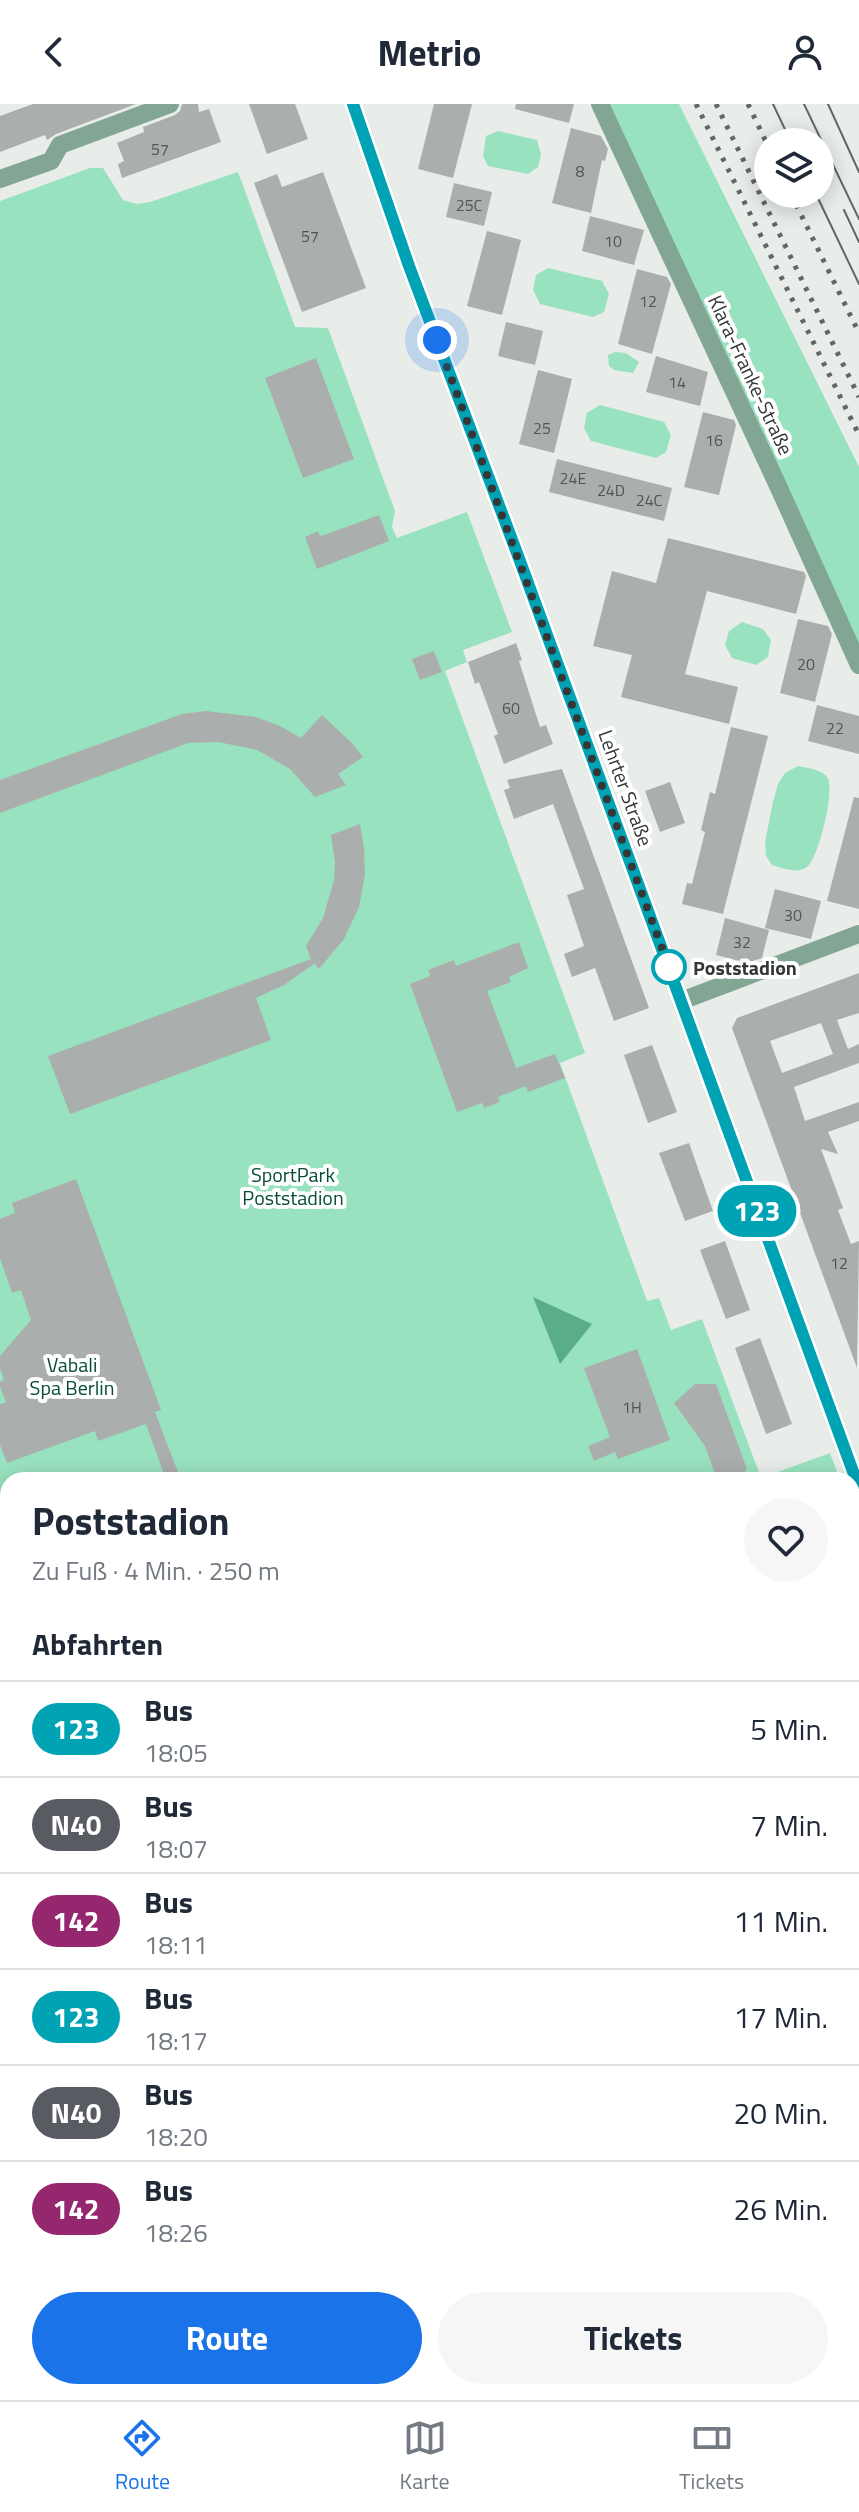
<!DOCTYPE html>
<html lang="de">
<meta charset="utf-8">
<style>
body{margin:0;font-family:"Titillium Web",sans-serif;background:#f6f6f7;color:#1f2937;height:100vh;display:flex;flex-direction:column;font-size:30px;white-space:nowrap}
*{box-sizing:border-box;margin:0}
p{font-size:26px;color:#747a83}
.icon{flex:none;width:44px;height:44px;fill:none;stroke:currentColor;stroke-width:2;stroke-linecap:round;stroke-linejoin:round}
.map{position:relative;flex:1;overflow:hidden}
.panel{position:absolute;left:0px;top:1368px;width:860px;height:928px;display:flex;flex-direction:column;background:#fff;border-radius:24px 24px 0 0;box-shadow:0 4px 20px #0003}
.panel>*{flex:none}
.badge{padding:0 16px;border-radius:26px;font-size:28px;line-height:52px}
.controls{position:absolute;left:754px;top:24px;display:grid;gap:16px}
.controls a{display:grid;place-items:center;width:80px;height:80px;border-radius:50%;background:#fff;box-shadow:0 4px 20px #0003;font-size:40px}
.you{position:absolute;width:40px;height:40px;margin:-20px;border:6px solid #fff;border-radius:50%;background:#1a73e8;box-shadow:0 0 0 12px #1a73e833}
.map>.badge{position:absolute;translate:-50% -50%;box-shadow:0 0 0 4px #fff}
h2{padding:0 32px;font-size:30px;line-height:72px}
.round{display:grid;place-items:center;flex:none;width:84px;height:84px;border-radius:42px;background:#f6f6f7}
.headline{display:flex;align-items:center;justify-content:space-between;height:136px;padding:0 32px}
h1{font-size:38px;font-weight:700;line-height:60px}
.action{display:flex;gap:16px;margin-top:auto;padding:16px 32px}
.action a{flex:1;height:92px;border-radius:48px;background:#1a73e8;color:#fff;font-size:32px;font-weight:700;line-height:92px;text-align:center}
.action a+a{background:#f6f6f7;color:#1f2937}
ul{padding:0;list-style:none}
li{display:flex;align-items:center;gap:24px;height:96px;padding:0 32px;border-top:2px solid #e0e1e3}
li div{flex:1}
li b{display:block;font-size:30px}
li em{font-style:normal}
li .badge{min-width:88px;font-weight:700;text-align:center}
header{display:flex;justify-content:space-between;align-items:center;height:104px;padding:0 32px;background:#fff;font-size:36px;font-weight:700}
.dock{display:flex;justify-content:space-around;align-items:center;height:112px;border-top:2px solid #e0e1e3;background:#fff;font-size:22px;color:#747a83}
.dock a{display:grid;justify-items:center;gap:4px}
.dock .current{color:#1a73e8}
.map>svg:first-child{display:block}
</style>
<header><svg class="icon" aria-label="back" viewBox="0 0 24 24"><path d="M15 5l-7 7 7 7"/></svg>Metrio<svg class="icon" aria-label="person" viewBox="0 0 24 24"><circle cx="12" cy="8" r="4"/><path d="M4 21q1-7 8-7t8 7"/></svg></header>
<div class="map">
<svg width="859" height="2296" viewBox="0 0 859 2296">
<rect width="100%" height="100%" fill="#e8edea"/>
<g fill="#99e2bf">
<path d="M606 0H679L859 363V548Z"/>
<path d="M498 27 537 36 541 50 538 63 528 70 488 62 483 52 486 32Z"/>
<path d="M90 64H103L123 96 137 100 150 98 238 68 295 223 328 224 395 407 392 423 397 434 467 408 512 528 463 546 467 558 445 567 585 949 560 959 647 1197 659 1194 671 1226 702 1215 761 1374 830 1349 840 1376H8V1815L0 1818V97Z"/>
<path d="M548 164 602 177 609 190 604 208 593 213 540 200 533 186 536 171Z"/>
<path d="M615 248 626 249 639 258 633 269 614 266 609 262 608 251Z"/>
<path d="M600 301 664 318 671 331 666 348 656 354 591 337 584 324 587 309Z"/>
<path d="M742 518 763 525 771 536 768 553 756 561 732 554 725 541 729 527Z"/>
<path d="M798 662C807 664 821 665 827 673 836 684 819 752 808 762 798 771 783 764 772 761L766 752 765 738 773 698 778 680 785 669Z"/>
<path d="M859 1562V1646L852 1655V1565Z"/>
<path d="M859 2250V2296H794L793 2292 799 2288H852V2253Z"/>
</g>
<g fill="#59ae88">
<path d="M533 1193 592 1220 560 1260Z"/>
<path d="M8 1538V1581L0 1584V1541Z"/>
</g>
<g fill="#aaafad" fill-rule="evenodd">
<path d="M33 0H136L56 30 47 36 45 31 0 48V12Z"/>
<path d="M182 0H198L199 8 209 5 221 38 122 74 118 60 124 57 117 39 144 28 143 23 175 11 180 7Z"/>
<path d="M249 0H295L308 35 267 50Z"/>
<path d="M434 0H472L453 74 418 65Z"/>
<path d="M516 0H574L569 19 515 5Z"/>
<path d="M571 24 601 32 608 45 605 57 602 56 591 109 552 99Z"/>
<path d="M323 68 366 184 302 208 254 79 277 70 282 83Z"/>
<path d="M454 79 492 88 484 122 446 113Z"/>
<path d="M590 112 644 126 634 161 582 147Z"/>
<path d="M487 127 521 136 502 211 467 202Z"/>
<path d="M637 165 667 173 671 180 652 250 618 240Z"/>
<path d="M506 218 543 227 535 261 498 252Z"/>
<path d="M656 252 708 268 700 302 646 288Z"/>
<path d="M316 254 354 355 303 374 265 274Z"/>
<path d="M538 266 572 275 554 349 519 340Z"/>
<path d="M703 308 734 316 736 321 719 391 684 383Z"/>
<path d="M557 355 672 384 664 417 549 388Z"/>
<path d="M379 411 389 437 317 465 305 433 318 427 320 432 327 430Z"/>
<path d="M668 434 804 468 806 472 796 510 707 487 685 570 738 583 729 620 621 593 632 551 593 542 612 467 656 479Z"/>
<path d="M798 515 828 522 832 530 815 598 780 589Z"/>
<path d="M516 539 522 556 519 557 540 623 546 621 553 640 504 660 494 632 498 630 479 578 475 580 468 558Z"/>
<path d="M434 547 442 568 420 576 412 555Z"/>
<path d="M817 601 859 612V650L808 637Z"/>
<path d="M206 607 256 613 280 622 301 634 322 611 352 639 363 653 338 670 346 681 315 693 290 665 257 646 218 638 188 639 0 709V676L182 610Z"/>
<path d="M731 623 768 632 723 810 682 800 687 779 692 780 705 728 701 726 710 688 715 690Z"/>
<path d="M562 665 649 904 614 917 595 864 572 873 564 850 584 842 567 791 584 785 553 700 514 715 504 686 510 684 507 676Z"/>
<path d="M670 678 685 719 660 728 645 687Z"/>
<path d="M854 693 859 694V805L827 797Z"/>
<path d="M360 720 364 744 365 770 359 803 344 835 319 865 313 858 314 860 284 881 256 894 271 936 70 1010 48 952 311 855 306 842 323 814 334 776 335 758 331 731Z"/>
<path d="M775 785 821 797 811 835 765 824Z"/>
<path d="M725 814 769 826 762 854 747 859 716 851Z"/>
<path d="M519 838 528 864 509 873 511 878 487 887 516 964 555 950 565 974 528 988 526 982 498 993 500 998 484 1004 482 999 457 1008 410 880 430 872 428 866 454 856 456 862Z"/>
<path d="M859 869V909L837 916 848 945 859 940V959L794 983 805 1017 859 998V1017L828 1028 838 1050 821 1045 843 1104 838 1106 851 1140 859 1137 857 1264 732 924 737 914ZM821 919 833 950 782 969 770 937Z"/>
<path d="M652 941 677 1008 648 1019 624 951Z"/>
<path d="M689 1039 713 1107 685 1117 659 1049Z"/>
<path d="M76 1075 161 1306 155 1308 181 1376H166L146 1320 98 1337 95 1327 7 1359 0 1341V1300L6 1298 0 1283V1278L4 1276 0 1264V1252L31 1216 21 1186 12 1189 0 1154V1115L15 1109 12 1099Z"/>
<path d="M725 1137 750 1206 726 1215 700 1146Z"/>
<path d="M760 1234 792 1320 766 1330 735 1244Z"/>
<path d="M637 1245 670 1336 618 1355 615 1348 594 1357 588 1342 610 1333 584 1264Z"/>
<path d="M695 1280H716L747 1365 738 1374 717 1375 705 1342 674 1299Z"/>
</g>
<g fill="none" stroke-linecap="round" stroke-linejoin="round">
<g stroke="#83a594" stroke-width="18">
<path d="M353 0 409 162 520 457 859 1384"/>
<path d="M600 0 779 384 859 561"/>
<path d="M0 75 51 57 60 41 170 0"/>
<path d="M681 897 859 830"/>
<path d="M852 1533 859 1530"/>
<path d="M852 1711 859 1693"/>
<path d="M852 1748 859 1768"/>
<path d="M0 1844 8 1841"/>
<path d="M0 2265 8 2262"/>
<path d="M454 2288 457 2296"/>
</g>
<g stroke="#636664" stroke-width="2">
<path d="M773 0 791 38"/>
<path d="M804 0 859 115"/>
<path d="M828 0 859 68"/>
<path d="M816 90 859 180"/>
<path d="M844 106 859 138"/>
</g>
<g stroke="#636664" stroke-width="5" stroke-dasharray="4 8" stroke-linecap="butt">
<path d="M696 0 859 331"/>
<path d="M716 0 859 293"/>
<path d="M748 0 768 42"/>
<path d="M791 90 859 229"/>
</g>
</g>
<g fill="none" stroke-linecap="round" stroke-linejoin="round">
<g stroke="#fff" stroke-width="18">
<path id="line" d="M353 0 409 162 520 457 859 1384"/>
</g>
<use href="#line" stroke="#00a3b4" stroke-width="12"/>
<path stroke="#353736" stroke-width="8" stroke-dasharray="0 14.4" d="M437 236 669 863"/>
</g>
<circle fill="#fff" stroke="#00a3b4" stroke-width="4" cx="669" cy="863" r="16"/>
<g text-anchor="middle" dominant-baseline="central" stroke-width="8" stroke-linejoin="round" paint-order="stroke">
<g font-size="16" fill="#525554">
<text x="160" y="45">57</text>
<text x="580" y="67">8</text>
<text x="469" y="101">25C</text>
<text x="310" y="132">57</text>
<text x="613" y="137">10</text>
<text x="648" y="197">12</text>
<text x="677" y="278">14</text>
<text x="542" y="324">25</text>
<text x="714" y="336">16</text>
<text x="573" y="374">24E</text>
<text x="611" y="386">24D</text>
<text x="649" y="396">24C</text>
<text x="806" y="560">20</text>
<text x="511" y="604">60</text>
<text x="835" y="624">22</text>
<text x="793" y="811">30</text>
<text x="742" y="838">32</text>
<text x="839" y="1159">12</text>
<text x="632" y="1303">1H</text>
</g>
<g font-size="20" fill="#353736" stroke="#fff">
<text transform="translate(751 271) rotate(65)">Klara-Franke-Straße</text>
<text transform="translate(626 684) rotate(70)">Lehrter Straße</text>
</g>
<g font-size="20" font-weight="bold" fill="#353736" stroke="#fff" text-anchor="start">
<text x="693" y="863">Poststadion</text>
</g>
<g font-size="20" fill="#054d34" stroke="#fff">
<text x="293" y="1070">SportPark<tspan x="293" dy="23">Poststadion</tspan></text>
<text x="72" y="1260">Vabali<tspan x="72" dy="23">Spa Berlin</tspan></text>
</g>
</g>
</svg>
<div class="controls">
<a><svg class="icon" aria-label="layers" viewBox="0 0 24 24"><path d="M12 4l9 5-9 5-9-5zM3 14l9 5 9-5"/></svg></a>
</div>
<div class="you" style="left:437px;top:236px"></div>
<b class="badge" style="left:757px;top:1107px;background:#00a3b4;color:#fff">123</b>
<section class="panel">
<div class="headline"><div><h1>Poststadion</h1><p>Zu Fuß · 4 Min. · 250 m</p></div><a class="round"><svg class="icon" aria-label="heart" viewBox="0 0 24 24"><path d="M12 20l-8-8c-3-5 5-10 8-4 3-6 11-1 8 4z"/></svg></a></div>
<h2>Abfahrten</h2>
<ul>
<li><span class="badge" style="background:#00a3b4;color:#fff">123</span><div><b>Bus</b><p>18:05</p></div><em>5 Min.</em></li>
<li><span class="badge" style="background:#595b62;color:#fff">N40</span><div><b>Bus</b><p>18:07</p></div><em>7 Min.</em></li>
<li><span class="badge" style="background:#95276e;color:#fff">142</span><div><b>Bus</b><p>18:11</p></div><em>11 Min.</em></li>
<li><span class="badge" style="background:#00a3b4;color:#fff">123</span><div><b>Bus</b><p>18:17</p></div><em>17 Min.</em></li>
<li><span class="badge" style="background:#595b62;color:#fff">N40</span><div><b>Bus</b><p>18:20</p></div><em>20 Min.</em></li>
<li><span class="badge" style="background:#95276e;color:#fff">142</span><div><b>Bus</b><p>18:26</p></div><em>26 Min.</em></li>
</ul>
<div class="action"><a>Route</a><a>Tickets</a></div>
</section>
</div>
<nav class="dock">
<a class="current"><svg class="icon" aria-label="directions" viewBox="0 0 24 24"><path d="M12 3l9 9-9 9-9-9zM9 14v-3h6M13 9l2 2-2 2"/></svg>Route</a>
<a><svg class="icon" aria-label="map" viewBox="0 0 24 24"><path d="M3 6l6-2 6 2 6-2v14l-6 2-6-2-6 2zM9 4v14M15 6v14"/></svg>Karte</a>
<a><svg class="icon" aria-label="tickets" viewBox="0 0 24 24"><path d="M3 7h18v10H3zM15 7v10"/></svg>Tickets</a>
</nav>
